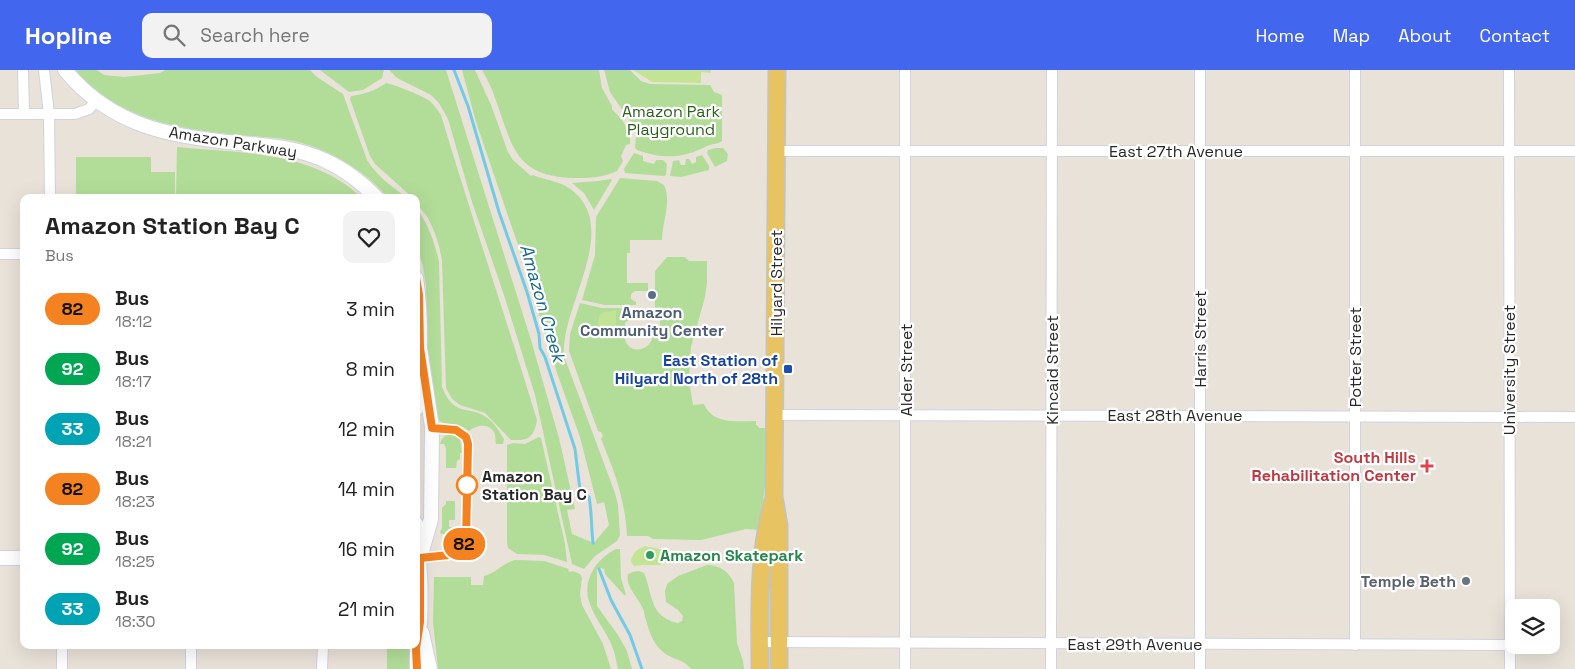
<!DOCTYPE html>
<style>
body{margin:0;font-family:"Space Grotesk",sans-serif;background:#f2f2f2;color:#222;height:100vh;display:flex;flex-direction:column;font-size:19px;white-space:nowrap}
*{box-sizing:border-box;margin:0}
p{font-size:16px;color:#767676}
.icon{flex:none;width:28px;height:28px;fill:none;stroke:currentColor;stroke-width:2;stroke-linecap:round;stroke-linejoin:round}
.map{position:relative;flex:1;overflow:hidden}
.panel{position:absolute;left:20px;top:124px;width:400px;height:455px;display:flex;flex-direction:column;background:#fff;border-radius:10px;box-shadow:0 5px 20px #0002}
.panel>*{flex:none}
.badge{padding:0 10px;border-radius:16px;font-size:18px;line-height:32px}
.controls{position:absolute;left:1505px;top:529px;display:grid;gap:10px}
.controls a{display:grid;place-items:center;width:55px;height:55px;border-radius:10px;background:#fff;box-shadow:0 5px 20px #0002;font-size:25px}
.map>.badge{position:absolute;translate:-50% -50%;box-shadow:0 0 0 2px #fff}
.round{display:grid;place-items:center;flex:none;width:52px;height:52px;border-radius:10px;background:#f2f2f2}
.summary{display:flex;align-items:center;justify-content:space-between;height:85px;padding:0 25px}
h1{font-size:24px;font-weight:600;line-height:38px}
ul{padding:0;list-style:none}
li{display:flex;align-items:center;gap:15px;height:60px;padding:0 25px}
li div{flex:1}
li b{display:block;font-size:19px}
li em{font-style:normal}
li .badge{min-width:55px;font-weight:700;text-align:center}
header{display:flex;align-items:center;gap:30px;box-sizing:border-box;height:70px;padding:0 25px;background:#4266ed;color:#fff}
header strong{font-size:24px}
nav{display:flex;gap:28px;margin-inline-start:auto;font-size:18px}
.search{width:350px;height:45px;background:#f2f2f2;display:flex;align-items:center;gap:12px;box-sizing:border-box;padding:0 18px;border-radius:10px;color:#767676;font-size:19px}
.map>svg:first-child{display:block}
</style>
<header>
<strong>Hopline</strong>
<div class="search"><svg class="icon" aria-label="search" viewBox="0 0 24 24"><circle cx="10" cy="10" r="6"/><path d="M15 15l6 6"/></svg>Search here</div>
<nav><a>Home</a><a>Map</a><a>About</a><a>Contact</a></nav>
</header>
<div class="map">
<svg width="1575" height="599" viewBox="0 0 1575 599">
<rect width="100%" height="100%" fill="#e9e2d9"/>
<g fill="#b2dd98">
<path d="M75 0H97L104 5 124 7 160 3 165 0H310L317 7 343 24 367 90C377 106 391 116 406 127H388C364 101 336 83 302 73 282 67 259 67 238 65 178 59 116 49 75 0Z"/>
<path d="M320 0H384L382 8 363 20 349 22Z"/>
<path d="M389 0H446L531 270 559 368 575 439 567 440 572 464 594 473 609 455 604 432 597 434 580 367 557 303 519 178 476 52 462 0H475L491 35 508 82 513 90 531 106 533 105C545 110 559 111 569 118 624 156 560 236 564 286L615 423 618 435 620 465 617 471 595 486 584 499 572 494 535 325 504 225 472 132 448 49 439 33 431 25 397 8Z"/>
<path d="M482 0H599L602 18 612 36V39C620 49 626 50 627 65L630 68V74L626 75 621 86 623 91 617 101C604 108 586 108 572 108 513 106 512 73 495 28 492 18 487 9 482 0Z"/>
<path d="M604 0H630L641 11 650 14 710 15 714 22 722 25V71C718 74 712 74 707 76 682 89 663 89 637 80L635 78 636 66 634 57 610 22Z"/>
<path d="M386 13C391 13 428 28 431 32 435 36 438 41 441 45 472 148 506 248 537 350 534 368 528 371 511 370L485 343 460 335 452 329 446 318 442 191C440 176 435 162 428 148 424 141 416 136 416 128L412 127 375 94 370 86 350 29 351 26C365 24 375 21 386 13Z"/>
<path d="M177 77C240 83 312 81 361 127H176Z"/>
<path d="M716 78H723L728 84 727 91 715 97 707 83 708 80Z"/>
<path d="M634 83 643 86V91L654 94 656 90H663L667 94 666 105 664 106 625 103 624 99Z"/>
<path d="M702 85 709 96V100L681 107 670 106 673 91 679 90 681 95H685L686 89H689L692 94 696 92V87Z"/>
<path d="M76 87H151V102H175V127H76Z"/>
<path d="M620 108 657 111 664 115C672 133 662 152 662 170H630V183H627V213H648V221H635L631 224V229L636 232V235H605L582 230 595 185 596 147Z"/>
<path d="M611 109 612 110 594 140 584 123 572 113 598 111Z"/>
<path d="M416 138C428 152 435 174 439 192L442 317C455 350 471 333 490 350 496 355 500 363 504 369L503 374H496C495 371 496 368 495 365 492 353 477 354 469 361 465 358 462 356 457 355 449 352 441 356 437 347L428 282 426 216 423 196 416 175Z"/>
<path d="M667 187H685L689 191H707V212L705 227 691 277 689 310 693 335 704 334C713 355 737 351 756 351V355L758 356 759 358H766L765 416 759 460 746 459 701 470 653 469 648 466H627C625 429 615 403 601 369L603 366 601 362 598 361 569 281 570 264 580 233 602 238H628V251L625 252C625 257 624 264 625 269 629 286 652 281 653 264L660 263V243H655V201Z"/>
<path d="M451 364 460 369 462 383H460V389L457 391 456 398H446V378L444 374H440C441 368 445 365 451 364Z"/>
<path d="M539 367 541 368 565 474 567 492 544 485 517 484 508 478 507 472V375L513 373 525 374Z"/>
<path d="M446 431H455V450H449V457H455L460 460 458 464H441L440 462 442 458V438L446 434Z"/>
<path d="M616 479H620L621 508 626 525H624L605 504 604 499 601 498 597 499V536L618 565 627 581 632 599H618C616 591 615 583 612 576 606 561 595 549 590 534 581 511 596 489 616 479Z"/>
<path d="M515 490 544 491 569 499 568 501 571 502 573 501 580 504 582 508 580 524 582 535 603 574 611 599H438L433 552 434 507H471V515H483L484 506C496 503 503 493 515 490Z"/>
<path d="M707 495C720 495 729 502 734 513L737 573 743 591 744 599H691C683 588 671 590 662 581 654 575 648 559 646 550 644 546 645 542 643 539 639 528 625 517 628 504 634 501 638 500 644 503 653 524 649 547 678 553L682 551 683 546 678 540 666 532 665 521 667 514 678 506Z"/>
<path d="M387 575H410L411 599H387Z"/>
</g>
<g fill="#c4e495">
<path d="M633 0H711V3L701 2V13L652 12Z"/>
<path d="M616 241V261H603L598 254 600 245 604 242Z"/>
<path d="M645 476C655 479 668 477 667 491L660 495H643L634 496 631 492C632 483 637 479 645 476Z"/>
</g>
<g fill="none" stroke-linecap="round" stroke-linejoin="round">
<g stroke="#72cae6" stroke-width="3">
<path d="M454 0 468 36 499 142 527 222 539 264 540 278 545 287 575 379 580 420 589 427C592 443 591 456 593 473"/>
<path d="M599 499 611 530 630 565 642 599"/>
</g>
<g stroke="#cfd2df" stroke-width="12">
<g id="minor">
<path d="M23 0 24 44"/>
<path d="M44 0 49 44 50 128"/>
<path d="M1509 0 1510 599"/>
<path d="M0 44H75L89 39 97 30"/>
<path d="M777 81H1575"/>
<path d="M0 184H24"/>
<path d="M776 345 1575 347"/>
<path d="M760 572 1510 575"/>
<path d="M1355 575V0"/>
<path d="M62 599V575"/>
<path d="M191 599V575"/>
<path d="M322 599 323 575"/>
<path d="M905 599V0"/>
<path d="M1051 599 1052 0"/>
<path d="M1200 599V0"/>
</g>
</g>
<g stroke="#cfd2df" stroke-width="16">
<g id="secondary">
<path d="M65 0C111 56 170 67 239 73 267 75 298 78 324 90 345 99 361 112 377 128"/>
<path d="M416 208C423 252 419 296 416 339"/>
<path d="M420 278 432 357 431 449 420 488"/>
<path d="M416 454C419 487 422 519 420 552 418 569 416 582 417 599"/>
<path d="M0 488H24"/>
<path d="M422 563 430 599"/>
</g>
</g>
<g stroke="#c3c3c3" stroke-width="19">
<g id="primary">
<path d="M777 0 774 426 779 456V599"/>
<path d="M760 599C760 542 757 486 773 431"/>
</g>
</g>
<use href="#minor" stroke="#fff" stroke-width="10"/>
<use href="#secondary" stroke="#fff" stroke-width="14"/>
<use href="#primary" stroke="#e7c461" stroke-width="16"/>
</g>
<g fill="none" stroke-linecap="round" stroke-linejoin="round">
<g stroke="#fff" stroke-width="11">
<path id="line" d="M416 208 419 225 420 278 432 358 456 360 466 367 468 374 466 472 449 485 420 488V552L416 578 417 599"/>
</g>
<use href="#line" stroke="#f58220" stroke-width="8"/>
</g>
<circle fill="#5c6f8a" stroke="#fff" stroke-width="2" cx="652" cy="225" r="5"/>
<rect fill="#1a4fb4" stroke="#fff" stroke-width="2" x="783" y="294" width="10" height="10" rx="2.5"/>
<path fill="#e0444e" stroke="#fff" stroke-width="2" d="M1424.5 388.5h5v5h5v5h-5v5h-5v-5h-5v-5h5z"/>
<circle fill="#fff" stroke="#f58220" stroke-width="2.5" cx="467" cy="415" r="10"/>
<circle fill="#2e9e5b" stroke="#fff" stroke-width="2" cx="650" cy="485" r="5"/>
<circle fill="#6b7280" stroke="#fff" stroke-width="2" cx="1466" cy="511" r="5"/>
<g text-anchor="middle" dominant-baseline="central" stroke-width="4.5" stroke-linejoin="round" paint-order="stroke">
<g font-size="16" fill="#2c5e1d" stroke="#fff">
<text x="671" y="41">Amazon Park<tspan x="671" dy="18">Playground</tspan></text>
</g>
<g font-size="16" fill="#272727" stroke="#fff">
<text transform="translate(233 72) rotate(9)">Amazon Parkway</text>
<text x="1176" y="81">East 27th Avenue</text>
<text transform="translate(776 213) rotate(-90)">Hilyard Street</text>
<text transform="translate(1200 269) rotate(-90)">Harris Street</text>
<text transform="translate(1355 287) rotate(-90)">Potter Street</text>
<text transform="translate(906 300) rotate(-90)">Alder Street</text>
<text transform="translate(1052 300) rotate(-90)">Kincaid Street</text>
<text transform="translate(1509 300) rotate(-90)">University Street</text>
<text x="1175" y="345">East 28th Avenue</text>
<text x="1135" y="574">East 29th Avenue</text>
</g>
<g font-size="16" font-weight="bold" fill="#4e5e75" stroke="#fff">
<text x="652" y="242">Amazon<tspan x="652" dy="18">Community Center</tspan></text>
</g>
<g font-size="16" font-weight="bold" fill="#164399" stroke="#fff" text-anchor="end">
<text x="778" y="290">East Station of<tspan x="778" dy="18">Hilyard North of 28th</tspan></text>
</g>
<g font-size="16" font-weight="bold" fill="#be3a42" stroke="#fff" text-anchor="end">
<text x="1416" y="387">South Hills<tspan x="1416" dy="18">Rehabilitation Center</tspan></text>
</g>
<g font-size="16" font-weight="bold" fill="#272727" stroke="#fff" text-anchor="start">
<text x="482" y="406">Amazon<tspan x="482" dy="18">Station Bay C</tspan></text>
</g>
<g font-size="16" font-weight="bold" fill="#27864d" stroke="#fff" text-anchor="start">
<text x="660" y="485">Amazon Skatepark</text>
</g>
<g font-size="16" font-weight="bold" fill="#5b616d" stroke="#fff" text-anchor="end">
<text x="1456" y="511">Temple Beth</text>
</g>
<g font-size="18" font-style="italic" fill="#15678d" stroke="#fff">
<text transform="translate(543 233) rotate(74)">Amazon Creek</text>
</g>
</g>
</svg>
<div class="controls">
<a><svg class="icon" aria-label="layers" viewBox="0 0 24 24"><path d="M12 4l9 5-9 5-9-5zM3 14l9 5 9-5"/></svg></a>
</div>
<b class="badge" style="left:464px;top:474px;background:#f58220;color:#111">82</b>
<section class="panel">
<div class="summary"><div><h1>Amazon Station Bay C</h1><p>Bus</p></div><a class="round"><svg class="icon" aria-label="heart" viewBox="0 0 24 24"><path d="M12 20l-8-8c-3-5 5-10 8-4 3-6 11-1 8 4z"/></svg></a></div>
<ul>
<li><span class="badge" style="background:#f58220;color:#111">82</span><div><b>Bus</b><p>18:12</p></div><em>3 min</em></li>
<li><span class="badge" style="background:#00a651;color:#fff">92</span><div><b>Bus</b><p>18:17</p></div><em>8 min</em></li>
<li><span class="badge" style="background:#00a3b4;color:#fff">33</span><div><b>Bus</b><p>18:21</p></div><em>12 min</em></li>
<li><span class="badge" style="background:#f58220;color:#111">82</span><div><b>Bus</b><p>18:23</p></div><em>14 min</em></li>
<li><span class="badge" style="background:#00a651;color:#fff">92</span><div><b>Bus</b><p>18:25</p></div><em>16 min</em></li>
<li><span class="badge" style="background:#00a3b4;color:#fff">33</span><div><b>Bus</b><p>18:30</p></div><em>21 min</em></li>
</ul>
</section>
</div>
